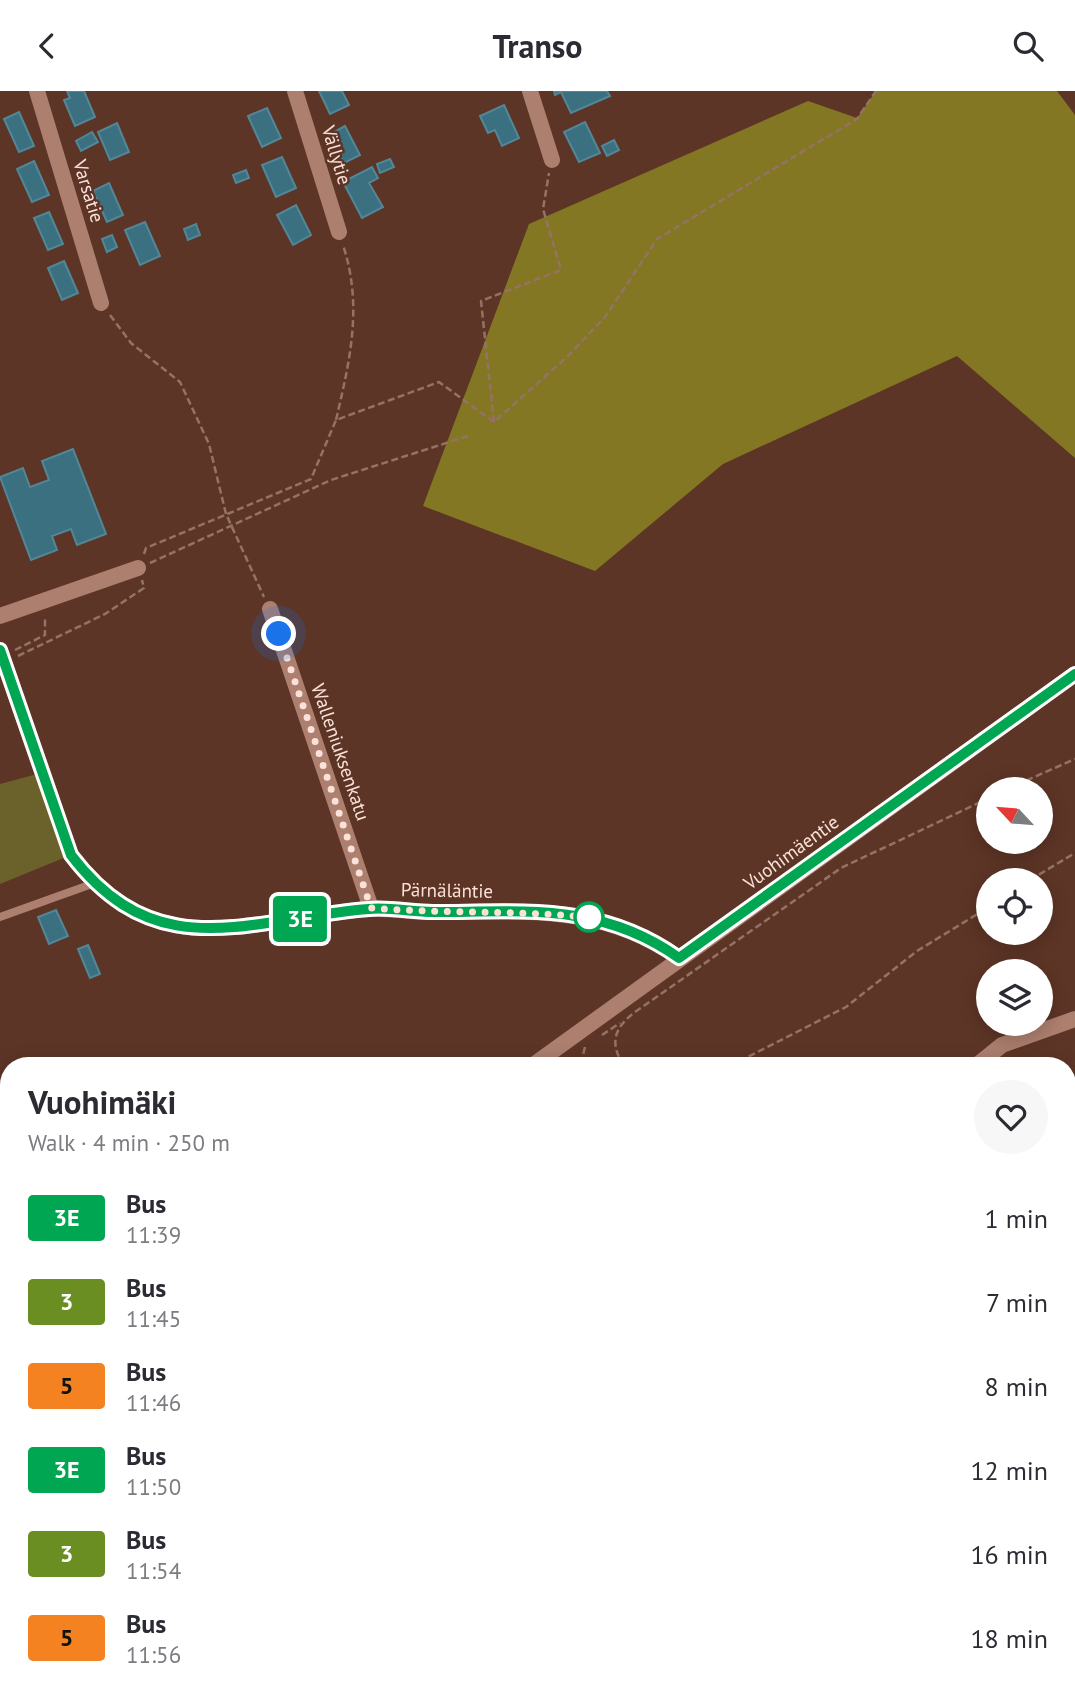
<!DOCTYPE html>
<meta charset="utf-8">
<style>
body{margin:0;font-family:"PT Sans",sans-serif;background:#f7f7f7;color:#2b2b33;height:100vh;display:flex;flex-direction:column;font-size:26px;white-space:nowrap}
*{box-sizing:border-box;margin:0}
p{font-size:23px;color:#7c7c81}
.icon{flex:none;width:38px;height:38px;fill:none;stroke:currentColor;stroke-width:2;stroke-linecap:round;stroke-linejoin:round}
.map{position:relative;flex:1;overflow:hidden}
.drawer{position:absolute;left:0px;top:966px;width:1076px;height:637px;display:flex;flex-direction:column;background:#fff;border-radius:28px 28px 0 0;box-shadow:0 4px 18px #0003}
.drawer>*{flex:none}
.badge{padding:0 14px;border-radius:5px;font-size:24px;line-height:46px}
.needle{width:46px;rotate:296deg}
.fabs{position:absolute;left:976px;top:686px;display:grid;gap:14px}
.fabs a{display:grid;place-items:center;width:77px;height:77px;border-radius:50%;background:#fff;box-shadow:0 4px 18px #0003;font-size:35px}
.you{position:absolute;width:35px;height:35px;margin:-18px;border:5px solid #fff;border-radius:50%;background:#1a73e8;box-shadow:0 0 0 10px #1a73e833}
.map>.badge{position:absolute;translate:-50% -50%;box-shadow:0 0 0 4px #fff}
.round{display:grid;place-items:center;flex:none;width:74px;height:74px;border-radius:37px;background:#f7f7f7}
.head{display:flex;align-items:center;justify-content:space-between;height:119px;padding:0 28px}
h1{font-size:33px;font-weight:600;line-height:52px}
ul{padding:0;list-style:none}
li{display:flex;align-items:center;gap:21px;height:84px;padding:0 28px}
li div{flex:1}
li b{display:block;font-size:26px}
li em{font-style:normal}
li .badge{min-width:77px;font-weight:700;text-align:center}
header{display:flex;justify-content:space-between;align-items:center;height:91px;padding:0 28px;background:#fff;font-size:32px;font-weight:600}
.map>svg:first-child{display:block}
</style>
<header><svg class="icon" aria-label="back" viewBox="0 0 24 24"><path d="M15 5l-7 7 7 7"/></svg>Transo<svg class="icon" aria-label="search" viewBox="0 0 24 24"><circle cx="10" cy="10" r="6"/><path d="M15 15l6 6"/></svg></header>
<div class="map">
<svg width="1075" height="1603" viewBox="0 0 1075 1603">
<rect width="100%" height="100%" fill="#5d3526"/>
<g fill="#6b622b">
<path d="M41 682 71 764 0 793V693Z"/>
<path d="M0 995 9 1005V1094L0 1092Z"/>
</g>
<g fill="#837724">
<path d="M876 0H1057L1075 24V367L957 265 723 373 595 480 423 415 529 133 808 10 857 27Z"/>
<path d="M1075 1155V1603H0V1197L9 1188V1594H1068V1156Z"/>
</g>
<g fill="#3b7081" stroke="#528798" stroke-width="2">
<path d="M67 0H84L95 26 75 35 64 9 70 7Z"/>
<path d="M319 0H342L349 14 330 23Z"/>
<path d="M554 0H607L610 5 571 22 561 1 555 4Z"/>
<path d="M504 14 519 47 502 55 495 39 488 42 480 25Z"/>
<path d="M267 17 281 47 262 56 248 25Z"/>
<path d="M19 21 34 55 19 61 4 28Z"/>
<path d="M585 31 600 62 579 71 564 41Z"/>
<path d="M117 32 129 61 110 69 98 41Z"/>
<path d="M345 35 360 64 344 72 329 44Z"/>
<path d="M92 41 98 51 81 60 76 50Z"/>
<path d="M614 49 619 59 607 65 602 55Z"/>
<path d="M282 66 296 97 276 106 262 74Z"/>
<path d="M390 68 394 76 380 82 377 73Z"/>
<path d="M34 70 49 104 32 111 17 78Z"/>
<path d="M372 76 378 87 369 92 383 116 362 127 343 91Z"/>
<path d="M246 79 249 87 236 92 233 84Z"/>
<path d="M109 92 123 124 107 131 93 100Z"/>
<path d="M296 114 311 144 293 154 277 124Z"/>
<path d="M49 121 63 153 48 159 34 127Z"/>
<path d="M145 131 160 165 140 174 125 139Z"/>
<path d="M196 133 200 144 188 149 184 138Z"/>
<path d="M112 144 117 156 107 161 102 148Z"/>
<path d="M64 170 78 202 62 209 48 177Z"/>
<path d="M73 358 106 443 77 454 71 438 52 445 57 459 31 469 0 386 23 377 30 396 49 389 42 370Z"/>
<path d="M56 819 68 845 49 853 38 826Z"/>
<path d="M88 854 100 883 90 887 78 858Z"/>
</g>
<g fill="none" stroke-linecap="round" stroke-linejoin="round">
<g stroke="#957266" stroke-width="2.5" stroke-dasharray="7 3.5" stroke-linecap="butt">
<path d="M110 224 131 252 180 291 209 353 226 423 264 506"/>
<path d="M336 329C350 269 363 215 343 154"/>
<path d="M494 331 481 210 561 179 543 118 549 82"/>
<path d="M144 463 146 457 311 388 336 329 439 291 494 331 567 266 605 226 657 148 857 28 876 0"/>
<path d="M150 472 331 389 468 345"/>
<path d="M15 559 45 544V525"/>
<path d="M18 565 105 523 144 497 142 489"/>
<path d="M1007 698 1075 668"/>
<path d="M1030 789 1075 762"/>
<path d="M602 944 620 932"/>
<path d="M585 956 582 968 587 975"/>
<path d="M624 975C609 952 614 937 635 921L841 777 989 707"/>
<path d="M730 975 846 916 917 860 989 816"/>
<path d="M0 1003 9 1015"/>
<path d="M0 1027 9 1022"/>
<path d="M1068 1171 1075 1172"/>
<path d="M621 1594V1603"/>
<path d="M233 1603V1594"/>
<path d="M304 1603 308 1594"/>
</g>
<g stroke="#ad7f6f" stroke-width="8">
<path d="M0 826 92 793"/>
<path d="M0 1130 9 1118"/>
<path d="M0 1215 9 1216"/>
<path d="M825 1594 827 1603"/>
</g>
<g stroke="#ad7f6f" stroke-width="16">
<path d="M37 0 101 212"/>
<path d="M295 0 339 141"/>
<path d="M530 0 552 69"/>
<path d="M270 518 371 817"/>
<path d="M0 525 138 477"/>
<path d="M0 559 71 764C158 878 251 827 369 818 390 816 412 822 433 821 524 821 601 812 679 867"/>
<path d="M532 975 1075 583"/>
<path d="M976 975 1002 954 1075 928"/>
<path d="M955 1594V1603"/>
</g>
</g>
<g fill="none" stroke-linecap="round" stroke-linejoin="round">
<g stroke="#fff" stroke-width="16">
<path id="line" d="M0 559 71 764C158 878 251 827 369 818 390 816 412 821 433 821 523 821 601 811 679 867L1075 583"/>
</g>
<use href="#line" stroke="#00a651" stroke-width="10"/>
<path stroke="#fbe1d8" stroke-width="7" stroke-dasharray="0 12.6" d="M279 543 371 817C446 823 521 819 596 827L589 826"/>
</g>
<circle fill="#fff" stroke="#00a651" stroke-width="3.5" cx="589" cy="826" r="14"/>
<g text-anchor="middle" dominant-baseline="central" stroke-width="5" stroke-linejoin="round" paint-order="stroke">
<g font-size="19" fill="#fbe1d8" stroke="#5d3526">
<text transform="translate(337 64) rotate(73)">Vällytie</text>
<text transform="translate(89 100) rotate(73)">Varsatie</text>
<text transform="translate(341 661) rotate(71)">Walleniuksenkatu</text>
<text transform="translate(791 761) rotate(-36)">Vuohimäentie</text>
<text transform="translate(447 799) rotate(1)">Pärnäläntie</text>
</g>
</g>
</svg>
<div class="fabs">
<a><svg class="needle" viewBox="-14 -14 28 28"><path d="M0-13l5 13h-10z" fill="#e53935"/><path d="M0 13l5-13h-10z" fill="#7c7c81"/></svg></a>
<a><svg class="icon" aria-label="locate" viewBox="0 0 24 24"><circle cx="12" cy="12" r="6"/><path d="M12 2v4M12 18v4M2 12h4M18 12h4"/></svg></a>
<a><svg class="icon" aria-label="layers" viewBox="0 0 24 24"><path d="M12 4l9 5-9 5-9-5zM3 14l9 5 9-5"/></svg></a>
</div>
<div class="you" style="left:279px;top:543px"></div>
<b class="badge" style="left:300px;top:828px;background:#00a651;color:#fff">3E</b>
<section class="drawer">
<div class="head"><div><h1>Vuohimäki</h1><p>Walk · 4 min · 250 m</p></div><a class="round"><svg class="icon" aria-label="heart" viewBox="0 0 24 24"><path d="M12 20l-8-8c-3-5 5-10 8-4 3-6 11-1 8 4z"/></svg></a></div>
<ul>
<li><span class="badge" style="background:#00a651;color:#fff">3E</span><div><b>Bus</b><p>11:39</p></div><em>1 min</em></li>
<li><span class="badge" style="background:#6b8e23;color:#fff">3</span><div><b>Bus</b><p>11:45</p></div><em>7 min</em></li>
<li><span class="badge" style="background:#f58220;color:#111">5</span><div><b>Bus</b><p>11:46</p></div><em>8 min</em></li>
<li><span class="badge" style="background:#00a651;color:#fff">3E</span><div><b>Bus</b><p>11:50</p></div><em>12 min</em></li>
<li><span class="badge" style="background:#6b8e23;color:#fff">3</span><div><b>Bus</b><p>11:54</p></div><em>16 min</em></li>
<li><span class="badge" style="background:#f58220;color:#111">5</span><div><b>Bus</b><p>11:56</p></div><em>18 min</em></li>
</ul>
</section>
</div>
